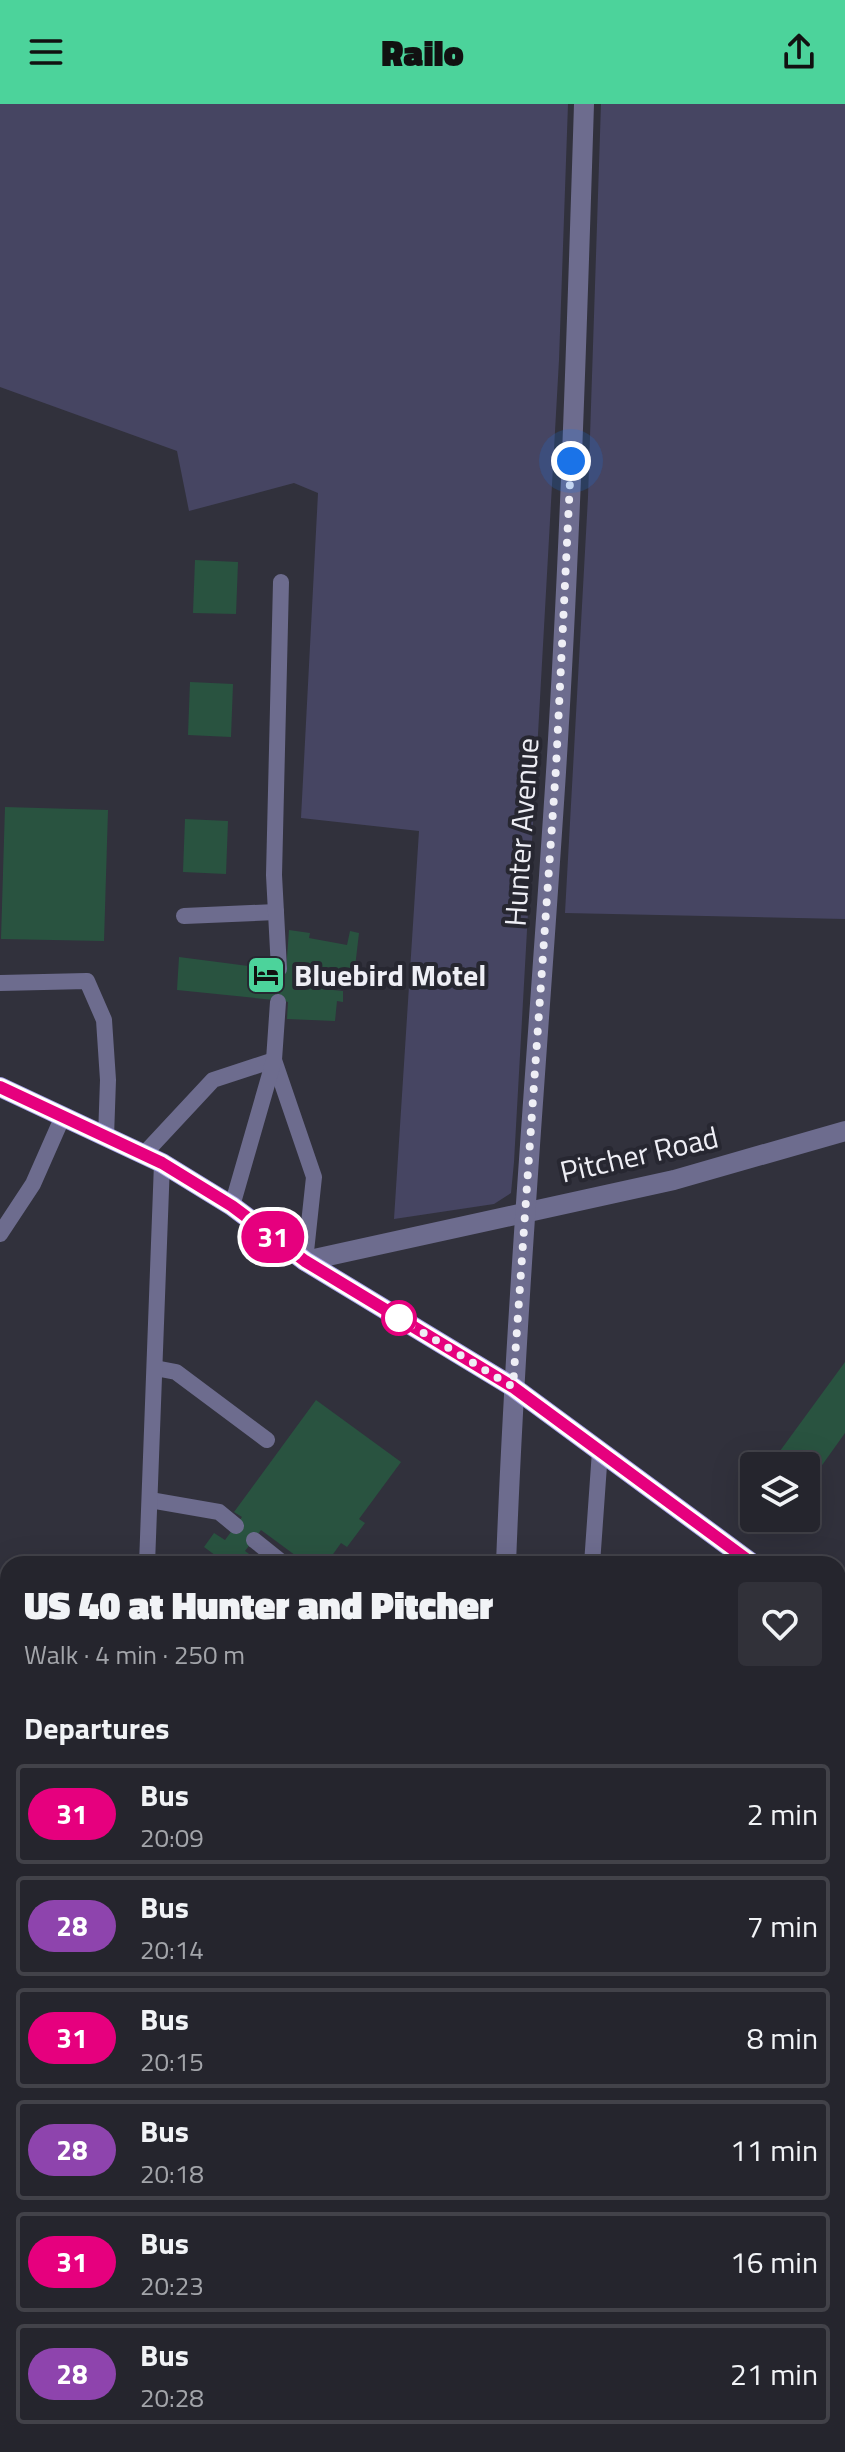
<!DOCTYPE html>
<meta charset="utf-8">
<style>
body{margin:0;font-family:"Titillium Web",sans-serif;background:#313139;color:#f1f3f6;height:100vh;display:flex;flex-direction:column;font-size:30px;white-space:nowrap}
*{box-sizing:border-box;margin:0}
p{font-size:26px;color:#a3a5aa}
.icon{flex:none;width:44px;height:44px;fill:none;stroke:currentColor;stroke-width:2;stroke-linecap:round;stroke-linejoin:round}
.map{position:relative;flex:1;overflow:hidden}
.panel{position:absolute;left:0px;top:1452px;width:846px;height:896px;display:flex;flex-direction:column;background:#25252d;border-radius:24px 24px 0 0;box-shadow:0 8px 32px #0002,0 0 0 2px #424249}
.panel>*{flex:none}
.badge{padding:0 16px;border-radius:26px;font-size:28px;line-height:52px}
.tools{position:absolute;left:740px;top:1348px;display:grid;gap:16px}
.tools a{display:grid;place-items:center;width:80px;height:80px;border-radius:8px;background:#25252d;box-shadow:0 8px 32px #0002,0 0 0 2px #424249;font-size:40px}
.you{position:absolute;width:40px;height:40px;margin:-20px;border:6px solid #fff;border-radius:50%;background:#1a73e8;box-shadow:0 0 0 12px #1a73e833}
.map>.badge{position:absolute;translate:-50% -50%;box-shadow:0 0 0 4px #fff}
h2{padding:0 24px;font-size:30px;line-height:72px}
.round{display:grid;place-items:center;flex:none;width:84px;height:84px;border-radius:8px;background:#313139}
.headline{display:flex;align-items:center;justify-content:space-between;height:136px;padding:0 24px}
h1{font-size:38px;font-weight:800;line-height:60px}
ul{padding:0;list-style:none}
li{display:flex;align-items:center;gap:24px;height:100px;margin:0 16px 12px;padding:0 8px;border:4px solid #424249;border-radius:8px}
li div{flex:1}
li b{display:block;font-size:30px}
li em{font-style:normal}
li .badge{min-width:88px;font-weight:700;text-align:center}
header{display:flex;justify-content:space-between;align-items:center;height:104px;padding:0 24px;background:#4cd39b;color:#111;font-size:36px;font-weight:800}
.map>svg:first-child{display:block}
</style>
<header><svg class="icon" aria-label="menu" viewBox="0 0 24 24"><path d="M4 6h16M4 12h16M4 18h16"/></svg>Railo<svg class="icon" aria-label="share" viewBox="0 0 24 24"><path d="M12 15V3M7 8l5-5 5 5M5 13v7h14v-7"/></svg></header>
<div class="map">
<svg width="845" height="2348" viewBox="0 0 845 2348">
<rect width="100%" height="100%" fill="#31313c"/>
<g fill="#464562">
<path d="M0 0H568L559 256 514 1058 511 1089 494 1100 394 1115 419 727 301 714 318 389 294 379 189 407 177 347 0 283Z"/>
<path d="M601 0H845V815L565 809 588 393Z"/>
<path d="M0 1516 8 1517V2016L0 2015Z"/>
<path d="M0 2289H8V2340H33V2348H0Z"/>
</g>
<g fill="#295340">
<path d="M195 456 238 458 236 510 193 509Z"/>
<path d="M190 578 233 580 231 633 188 631Z"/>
<path d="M5 703 108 706 104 837 1 835Z"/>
<path d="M185 715 228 717 226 770 183 768Z"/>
<path d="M289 826 310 829 309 834 347 841 350 827 359 829 354 872H346V878L333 880V886L343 887V898L337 897 335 917 287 915 288 898 284 897 177 886 179 853 286 867Z"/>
<path d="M845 1258V1329L815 1371 806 1365V1362H802L780 1347Z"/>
<path d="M316 1296 401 1358 359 1415 365 1419 347 1443 341 1439 326 1460H307L261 1426 245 1447 263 1460H227L204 1443 214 1429 225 1436 242 1413 234 1408Z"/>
<path d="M838 1869 845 1873V1892L838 1903Z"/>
</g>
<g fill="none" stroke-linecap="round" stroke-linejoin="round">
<g stroke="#6d6c8e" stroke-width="16">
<path d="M184 812 276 808"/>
<path d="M279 865 274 771 281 478"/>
<path d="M0 879 87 877 104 916 108 976 106 1033"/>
<path d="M144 1050 213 976 274 956 314 1073 305 1157"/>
<path d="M232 1102 274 956 278 898"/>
<path d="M0 1130 33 1080 63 1012"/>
<path d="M155 1264 176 1268 267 1336"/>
<path d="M150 1396 219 1408 236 1422"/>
<path d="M254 1436 284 1460"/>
<path d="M147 1460 162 1059"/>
<path d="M592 1460 600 1347"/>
<path d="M838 1621 845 1615"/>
</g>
<g stroke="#6d6c8e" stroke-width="20">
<path d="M305 1157 674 1076 845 1027"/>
<path d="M506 1460C516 1196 539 932 556 668 570 446 577 223 584 0"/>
<path d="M0 2036 8 2037"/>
<path d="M838 2087H845"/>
<path d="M472 2348 473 2340"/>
</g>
<g stroke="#a7a4ea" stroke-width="20">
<path d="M0 983 162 1059 232 1102 305 1157 513 1283 753 1460"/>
<path d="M838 1523 845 1528"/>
</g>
</g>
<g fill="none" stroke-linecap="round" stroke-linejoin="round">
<g stroke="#fff" stroke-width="18">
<path id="line" d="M0 983 162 1059 232 1102 305 1157 513 1283 753 1460"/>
</g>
<use href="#line" stroke="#e6007e" stroke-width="12"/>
<path stroke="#eeeef5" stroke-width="8" stroke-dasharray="0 14.4" d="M399 1214 513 1283 556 664 571 357"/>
</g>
<defs>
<g id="hotel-square" transform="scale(2)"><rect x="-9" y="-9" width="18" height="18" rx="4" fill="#4cd39b" stroke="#272731"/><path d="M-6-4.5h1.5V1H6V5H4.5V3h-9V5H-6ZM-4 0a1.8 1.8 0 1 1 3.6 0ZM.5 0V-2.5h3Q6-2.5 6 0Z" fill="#111"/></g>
</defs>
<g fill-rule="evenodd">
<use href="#hotel-square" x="266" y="871"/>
</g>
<circle fill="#fff" stroke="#e6007e" stroke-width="4" cx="399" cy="1214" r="16"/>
<g text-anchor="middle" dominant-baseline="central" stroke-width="8" stroke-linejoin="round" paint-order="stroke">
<g font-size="30" fill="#eeeef5" stroke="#272731">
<text transform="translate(521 728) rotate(-86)">Hunter Avenue</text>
<text transform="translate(639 1050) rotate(-13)">Pitcher Road</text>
</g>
<g font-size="30" font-weight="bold" fill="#eeeef5" stroke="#272731" text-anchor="start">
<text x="294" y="871">Bluebird Motel</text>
</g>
</g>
</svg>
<div class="tools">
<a><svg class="icon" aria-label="layers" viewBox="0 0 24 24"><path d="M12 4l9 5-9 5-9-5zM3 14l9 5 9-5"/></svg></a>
</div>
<div class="you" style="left:571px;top:357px"></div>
<b class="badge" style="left:273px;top:1133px;background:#e6007e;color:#fff">31</b>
<section class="panel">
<div class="headline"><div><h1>US 40 at Hunter and Pitcher</h1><p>Walk · 4 min · 250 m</p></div><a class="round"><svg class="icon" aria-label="heart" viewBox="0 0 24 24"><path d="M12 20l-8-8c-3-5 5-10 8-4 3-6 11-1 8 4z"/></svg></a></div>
<h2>Departures</h2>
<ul>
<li><span class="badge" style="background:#e6007e;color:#fff">31</span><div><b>Bus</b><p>20:09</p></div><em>2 min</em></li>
<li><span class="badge" style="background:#8e44ad;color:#fff">28</span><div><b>Bus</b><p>20:14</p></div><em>7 min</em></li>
<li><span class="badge" style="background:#e6007e;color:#fff">31</span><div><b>Bus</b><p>20:15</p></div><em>8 min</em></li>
<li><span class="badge" style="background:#8e44ad;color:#fff">28</span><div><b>Bus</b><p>20:18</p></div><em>11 min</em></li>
<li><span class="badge" style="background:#e6007e;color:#fff">31</span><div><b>Bus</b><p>20:23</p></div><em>16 min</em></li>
<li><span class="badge" style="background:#8e44ad;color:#fff">28</span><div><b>Bus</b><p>20:28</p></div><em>21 min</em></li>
</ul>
</section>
</div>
